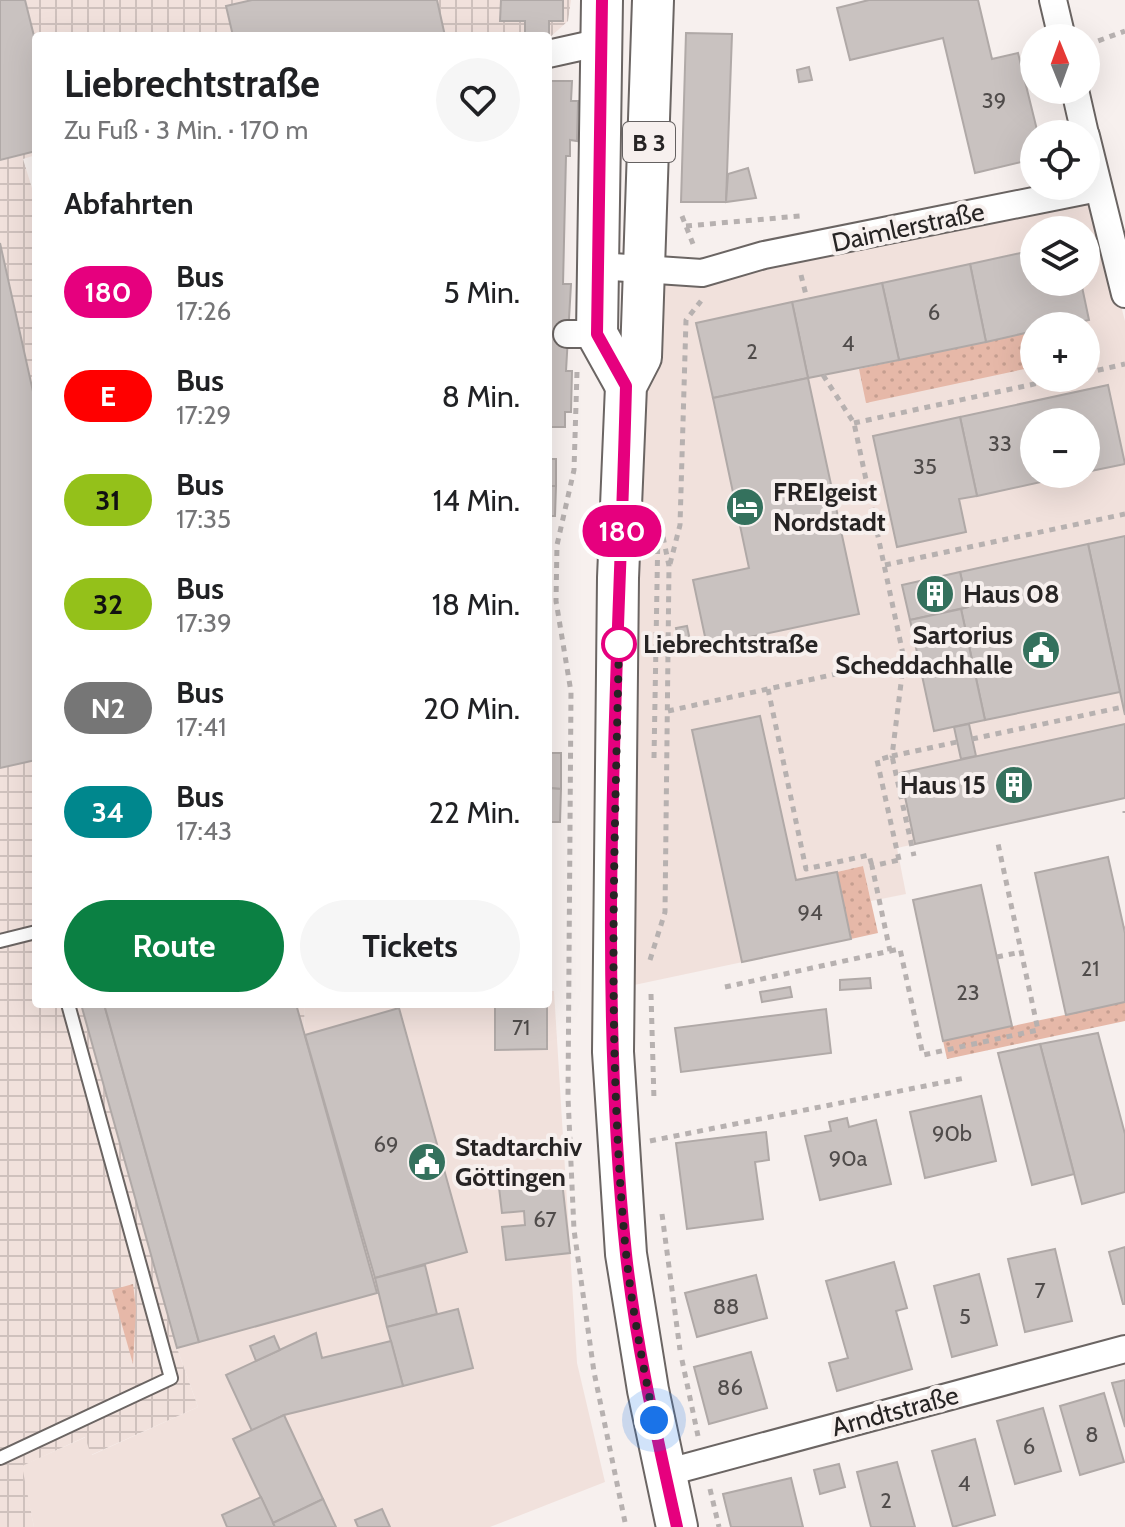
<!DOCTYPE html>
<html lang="de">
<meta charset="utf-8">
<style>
body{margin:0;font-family:Cabin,sans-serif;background:#f6f6f6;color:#202124;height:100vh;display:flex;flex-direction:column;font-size:30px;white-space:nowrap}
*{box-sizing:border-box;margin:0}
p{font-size:26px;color:#757577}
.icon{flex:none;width:44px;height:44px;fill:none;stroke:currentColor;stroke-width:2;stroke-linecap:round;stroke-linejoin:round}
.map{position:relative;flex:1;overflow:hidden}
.details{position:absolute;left:32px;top:32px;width:520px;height:976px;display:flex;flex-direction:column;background:#fff;border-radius:8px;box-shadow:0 8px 32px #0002}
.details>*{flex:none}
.badge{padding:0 16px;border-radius:26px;font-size:28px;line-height:52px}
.needle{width:52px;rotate:359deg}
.buttons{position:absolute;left:1020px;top:24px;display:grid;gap:16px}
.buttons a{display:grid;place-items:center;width:80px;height:80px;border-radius:50%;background:#fff;box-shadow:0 8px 32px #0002;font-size:40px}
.you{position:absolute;width:40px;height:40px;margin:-20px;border:6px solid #fff;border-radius:50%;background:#1a73e8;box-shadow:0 0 0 12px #1a73e833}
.map>.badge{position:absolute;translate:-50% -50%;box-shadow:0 0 0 4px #fff}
h2{padding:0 32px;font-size:30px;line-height:72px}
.round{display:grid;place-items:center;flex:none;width:84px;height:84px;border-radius:42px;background:#f6f6f6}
.head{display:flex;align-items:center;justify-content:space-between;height:136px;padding:0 32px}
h1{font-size:38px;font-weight:800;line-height:60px}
.primary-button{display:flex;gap:16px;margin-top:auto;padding:16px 32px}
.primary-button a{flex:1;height:92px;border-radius:48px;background:#0b8043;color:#fff;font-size:32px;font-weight:800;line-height:92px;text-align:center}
.primary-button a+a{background:#f6f6f6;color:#202124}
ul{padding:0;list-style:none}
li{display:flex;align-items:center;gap:24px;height:104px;padding:0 32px}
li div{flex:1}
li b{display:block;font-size:30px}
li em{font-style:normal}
li .badge{min-width:88px;font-weight:700;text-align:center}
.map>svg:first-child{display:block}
</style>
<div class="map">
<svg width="1125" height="1527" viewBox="0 0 1125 1527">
<defs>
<pattern id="industrial-grid" width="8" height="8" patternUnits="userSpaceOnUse" patternTransform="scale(2)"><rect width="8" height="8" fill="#f1e1dc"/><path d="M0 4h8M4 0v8" fill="none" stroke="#cfc1bd"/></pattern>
<pattern id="grass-dots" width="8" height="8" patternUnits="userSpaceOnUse" patternTransform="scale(2)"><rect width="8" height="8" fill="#e6b8a8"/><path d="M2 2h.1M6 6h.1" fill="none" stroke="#c59e90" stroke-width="1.8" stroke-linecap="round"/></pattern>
</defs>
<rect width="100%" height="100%" fill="#f7f0ee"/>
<g fill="#f1e1dc" fill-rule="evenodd">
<path d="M1092 198 1125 321V798L897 848 906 894 871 901 863 866 837 872 851 939 620 988 634 278ZM1034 230H1086V282H1034ZM1034 326H1086V378H1034ZM1034 422H1086V474H1034Z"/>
<path d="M548 991H554L577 1363 605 1482 490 1527H34L21 1466 86 1437 92 1455 198 1407 177 1348 377 1292 305 1035 304 1004H548Z"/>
</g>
<path fill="url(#industrial-grid)" d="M0 0H571L568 21 548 39V36H36V155L23 159 36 201V1004H304L305 1035 377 1293 177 1348 198 1407 91 1455 85 1437 22 1466 34 1527H0Z"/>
<g fill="url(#grass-dots)">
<path d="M1034 331V367L866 403 859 369Z"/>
<path d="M863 866 878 933 851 939 837 872Z"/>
<path d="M1125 1002V1021L947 1059 943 1041Z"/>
<path d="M133 1284 136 1308 133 1364 112 1290Z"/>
</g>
<g fill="#c9c2c0" stroke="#b0a9a7" stroke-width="2">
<path d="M0 0H25L36 44V151L0 160Z"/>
<path d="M252 0H437L445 36H233L226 6Z"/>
<path d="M501 0H563V21H549V37L525 36V21H500Z"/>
<path d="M869 0H978L992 59 1018 53 1038 134H1034V159L975 173 943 38 850 60 837 8Z"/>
<path d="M686 33 732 34 726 202H681Z"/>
<path d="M809 67 812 80 799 82 797 70Z"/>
<path d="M548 81H572L571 101H578L577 141 570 140V156H566L563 284H571L566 371H572L571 412H565V427H548Z"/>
<path d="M748 168 756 198 726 202 728 174Z"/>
<path d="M0 243 36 405V760L0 768Z"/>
<path d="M1034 250V282H1081L1089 320 1060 326H1034V331L986 342 970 264Z"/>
<path d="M970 264 986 342 899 360 882 283Z"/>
<path d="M882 283 899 360 808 378 792 302Z"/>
<path d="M792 302 808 378 713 398 696 323Z"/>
<path d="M808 378 859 614 707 646 693 580 749 568 713 398Z"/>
<path d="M1108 385 1125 464 1086 472V422H1034V474H1077L977 496 960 417Z"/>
<path d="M960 417 977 496 959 499 966 532 897 547 873 436Z"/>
<rect x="548" y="459" width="8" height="27"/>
<path d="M548 486H556L555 516H548Z"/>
<path d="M1125 536V715L1088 544Z"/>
<path d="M1088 544 1120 692 985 720 961 609 968 607 960 572Z"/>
<path d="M960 572 968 607 910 620 902 585Z"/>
<path d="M961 609 985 720 934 731 910 620Z"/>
<path d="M687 626 692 650 681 652 676 628Z"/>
<path d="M760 716 796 880 837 872 851 939 742 962 692 730Z"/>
<path d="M969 724 976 756 961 759 954 727Z"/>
<path d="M1125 724V798L915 844 900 773Z"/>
<path d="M548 753H561V789L548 788Z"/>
<path d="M548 788 561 789 560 822H548Z"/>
<path d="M1108 857 1125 933V1002L1066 1015 1035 873Z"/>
<path d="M981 885 1012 1026 943 1041 913 900Z"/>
<path d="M870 978 871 988 840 990V980Z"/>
<path d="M790 987 792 997 762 1002 760 992Z"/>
<path d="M81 1004H104L199 1342 177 1348Z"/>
<path d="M104 1004H296L377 1293 199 1342Z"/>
<path d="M495 1004H547V1049L495 1050Z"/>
<path d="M399 1008 467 1252 375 1278 305 1035Z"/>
<path d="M826 1009 831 1053 681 1072 675 1028Z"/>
<path d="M1098 1033 1125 1134V1192L1082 1204 1040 1044Z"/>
<path d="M1040 1044 1074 1174 1032 1185 998 1053Z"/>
<path d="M981 1096 996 1161 925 1178 910 1112Z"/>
<path d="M847 1118 849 1127 876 1120 891 1184 820 1200 805 1136 831 1131 829 1122Z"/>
<path d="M766 1132 769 1160 755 1162 763 1219 687 1229 676 1143Z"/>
<path d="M561 1172 570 1253 506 1260 502 1227 525 1225 524 1211 502 1213 498 1179Z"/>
<path d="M1125 1247V1304H1123L1109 1252Z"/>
<path d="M1055 1249 1072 1321 1025 1332 1008 1259Z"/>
<path d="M894 1262 907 1308 896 1311 912 1369 837 1391 829 1363 848 1358 826 1281Z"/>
<path d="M425 1265 437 1314 387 1327 375 1278Z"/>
<path d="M979 1274 997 1345 952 1357 934 1286Z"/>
<path d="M756 1275 767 1318 697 1337 685 1293Z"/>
<path d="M458 1309 473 1368 403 1386 387 1327Z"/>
<path d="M316 1333 322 1358 391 1341 403 1386 284 1415 252 1431 226 1375Z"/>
<path d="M274 1336 280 1350 256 1361 250 1346Z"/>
<path d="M751 1352 767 1408 709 1424 694 1367Z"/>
<path d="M1125 1380V1427L1112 1383Z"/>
<path d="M1104 1393 1124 1462 1080 1475 1060 1406Z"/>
<path d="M1043 1408 1061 1471 1015 1484 997 1421Z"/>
<path d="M284 1415 323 1499 273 1523 233 1439Z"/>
<path d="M975 1439 995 1515 953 1527 932 1451Z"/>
<path d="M897 1462 915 1527H871L857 1472Z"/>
<path d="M839 1464 845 1487 820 1494 814 1470Z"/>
<path d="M791 1478 803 1527H731L723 1494Z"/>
<path d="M261 1497 275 1527H227L222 1515Z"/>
<path d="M323 1499 336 1527H275L273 1523Z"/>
<path d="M382 1509 390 1527H358L355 1520Z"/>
</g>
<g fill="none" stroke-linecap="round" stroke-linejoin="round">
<g stroke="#6b6563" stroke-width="16">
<g id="service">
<path d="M0 941 36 932"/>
<path d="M0 1458 171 1378 68 1004"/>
</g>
</g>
<g stroke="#6b6563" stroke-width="30">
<g id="minor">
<path d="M1053 0 1062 38"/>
<path d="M548 54 602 42"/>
<path d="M1075 90 1085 134"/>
<path d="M1086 136 1125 294"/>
<path d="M598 266 702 273 764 255 1098 188"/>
<path d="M567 334H597"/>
<path d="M665 1473 1125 1349"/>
</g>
</g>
<g stroke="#6b6563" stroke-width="44">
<g id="primary">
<path d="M602 0 597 334 626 386"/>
<path d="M653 0 641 357 626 386 618 578 613 1052 626 1254 648 1390 677 1527"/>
</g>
</g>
<g stroke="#b7b1b0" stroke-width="5" stroke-dasharray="6 6" stroke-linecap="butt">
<path d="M1087 45 1125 31"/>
<path d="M682 216 693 244"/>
<path d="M686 226 800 216"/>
<path d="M801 275 807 299"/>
<path d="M577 372 574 470 557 545 556 601 571 692 568 1097 574 1230 594 1372 626 1527"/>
<path d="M1086 373 1125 364"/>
<path d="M823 375 854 423 904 659 892 756 957 742"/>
<path d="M854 423 1062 378"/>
<path d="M670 564 680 525 686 320 701 301"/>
<path d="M885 565 1125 514"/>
<path d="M768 689 806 869 869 855 872 866"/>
<path d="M668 711 904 659"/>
<path d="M972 739 1123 707"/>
<path d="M654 758 658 528"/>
<path d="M1125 811V813"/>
<path d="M899 860 877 760 892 756 914 856"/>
<path d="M1124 929H1125"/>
<path d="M890 951 900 949 923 1055 1038 1030 997 839"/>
<path d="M997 957 1021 952"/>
<path d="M650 960 665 912 669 566 659 517"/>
<path d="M725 987 890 951 872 866 899 860"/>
<path d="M651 994 654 1100"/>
<path d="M650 1141 965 1078"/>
<path d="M662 1214 680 1350"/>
<path d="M682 1360 698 1436"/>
<path d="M710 1489 719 1527"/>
</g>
<use href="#service" stroke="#fff" stroke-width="12"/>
<use href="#minor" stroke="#fff" stroke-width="26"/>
<use href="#primary" stroke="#fff" stroke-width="40"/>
</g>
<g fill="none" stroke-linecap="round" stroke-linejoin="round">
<g stroke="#fff" stroke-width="18">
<path id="line" d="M602 0 597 334 626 386C619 674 596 966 626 1254 636 1346 657 1437 677 1527"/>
</g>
<use href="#line" stroke="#e6007e" stroke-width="12"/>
<path stroke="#272424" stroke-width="8" stroke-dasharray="0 14.4" d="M619 644V640C615 845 606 1048 626 1253 632 1309 643 1365 654 1420"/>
</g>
<defs>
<g id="hotel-disc" transform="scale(2)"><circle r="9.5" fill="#34715d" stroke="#f7f0ee"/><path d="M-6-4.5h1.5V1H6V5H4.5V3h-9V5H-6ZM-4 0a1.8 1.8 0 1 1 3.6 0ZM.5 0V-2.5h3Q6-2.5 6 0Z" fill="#fff"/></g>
<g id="building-disc" transform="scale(2)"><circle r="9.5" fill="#34715d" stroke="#f7f0ee"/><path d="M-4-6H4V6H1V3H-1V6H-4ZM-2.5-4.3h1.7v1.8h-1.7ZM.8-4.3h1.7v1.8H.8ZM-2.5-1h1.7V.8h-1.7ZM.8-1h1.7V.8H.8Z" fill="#fff"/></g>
<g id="civic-disc" transform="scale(2)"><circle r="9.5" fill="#34715d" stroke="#f7f0ee"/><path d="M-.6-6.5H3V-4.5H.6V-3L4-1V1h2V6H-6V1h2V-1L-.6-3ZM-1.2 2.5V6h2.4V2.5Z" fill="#fff"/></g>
</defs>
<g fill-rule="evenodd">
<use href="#hotel-disc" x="745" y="507"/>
<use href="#building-disc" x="935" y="594"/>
<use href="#civic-disc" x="1041" y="650"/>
<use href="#building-disc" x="1014" y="785"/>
<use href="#civic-disc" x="427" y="1162"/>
</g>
<circle fill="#fff" stroke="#e6007e" stroke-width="4" cx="619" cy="644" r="16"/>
<g text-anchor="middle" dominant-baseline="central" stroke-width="8" stroke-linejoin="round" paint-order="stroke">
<g font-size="22" fill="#504c4b">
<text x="994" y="100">39</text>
<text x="934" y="312">6</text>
<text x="848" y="343">4</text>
<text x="752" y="351">2</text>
<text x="1000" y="443">33</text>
<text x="925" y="466">35</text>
<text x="810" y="912">94</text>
<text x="1090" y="968">21</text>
<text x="968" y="992">23</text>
<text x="521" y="1027">71</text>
<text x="952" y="1133">90b</text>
<text x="386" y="1144">69</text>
<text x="848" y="1158">90a</text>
<text x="545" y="1219">67</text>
<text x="1040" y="1290">7</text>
<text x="726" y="1306">88</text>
<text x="965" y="1316">5</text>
<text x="730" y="1387">86</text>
<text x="1092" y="1434">8</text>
<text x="1029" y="1446">6</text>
<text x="964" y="1483">4</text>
<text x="886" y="1500">2</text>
</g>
<rect fill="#f7f0ee" stroke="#656161" stroke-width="2" x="623" y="122" width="52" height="40" rx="6"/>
<g font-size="24" font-weight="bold" fill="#272424">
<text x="649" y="142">B 3</text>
</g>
<g font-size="26" fill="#272424" stroke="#f7f0ee">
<text transform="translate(908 227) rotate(-12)">Daimlerstraße</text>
<text transform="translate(895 1411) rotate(-15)">Arndtstraße</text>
</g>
<g font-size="26" font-weight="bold" fill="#272424" stroke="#f7f0ee" text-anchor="start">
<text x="773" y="492">FREIgeist<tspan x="773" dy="30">Nordstadt</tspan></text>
<text x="963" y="594">Haus 08</text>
<text x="1013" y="635" text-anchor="end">Sartorius<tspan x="1013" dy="30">Scheddachhalle</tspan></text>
<text x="986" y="785" text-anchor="end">Haus 15</text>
<text x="455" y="1147">Stadtarchiv<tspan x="455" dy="30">Göttingen</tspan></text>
</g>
<g font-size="26" font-weight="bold" fill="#272424" stroke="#f7f0ee" text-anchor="start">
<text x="643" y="644">Liebrechtstraße</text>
</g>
</g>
</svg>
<div class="buttons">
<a><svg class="needle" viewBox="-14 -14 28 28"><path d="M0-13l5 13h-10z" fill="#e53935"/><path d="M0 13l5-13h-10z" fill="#757577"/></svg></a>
<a><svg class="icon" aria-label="locate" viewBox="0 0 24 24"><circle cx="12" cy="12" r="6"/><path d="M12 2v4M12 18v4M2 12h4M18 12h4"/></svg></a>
<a><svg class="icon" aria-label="layers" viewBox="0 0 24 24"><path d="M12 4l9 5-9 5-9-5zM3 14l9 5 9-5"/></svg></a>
<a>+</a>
<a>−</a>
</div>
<div class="you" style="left:654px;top:1420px"></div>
<b class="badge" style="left:622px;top:531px;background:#e6007e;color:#fff">180</b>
<section class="details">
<div class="head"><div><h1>Liebrechtstraße</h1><p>Zu Fuß · 3 Min. · 170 m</p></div><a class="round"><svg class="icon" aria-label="heart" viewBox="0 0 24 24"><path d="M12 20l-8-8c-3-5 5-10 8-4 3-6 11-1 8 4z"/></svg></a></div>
<h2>Abfahrten</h2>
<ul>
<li><span class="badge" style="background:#e6007e;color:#fff">180</span><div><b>Bus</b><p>17:26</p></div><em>5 Min.</em></li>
<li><span class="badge" style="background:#f00;color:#fff">E</span><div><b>Bus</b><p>17:29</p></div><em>8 Min.</em></li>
<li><span class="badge" style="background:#94c11a;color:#111">31</span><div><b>Bus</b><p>17:35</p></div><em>14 Min.</em></li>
<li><span class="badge" style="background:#94c11a;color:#111">32</span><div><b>Bus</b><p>17:39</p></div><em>18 Min.</em></li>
<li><span class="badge" style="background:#767676;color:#fff">N2</span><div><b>Bus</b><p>17:41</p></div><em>20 Min.</em></li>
<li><span class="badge" style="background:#00878d;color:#fff">34</span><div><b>Bus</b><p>17:43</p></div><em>22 Min.</em></li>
</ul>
<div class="primary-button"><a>Route</a><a>Tickets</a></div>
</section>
</div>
